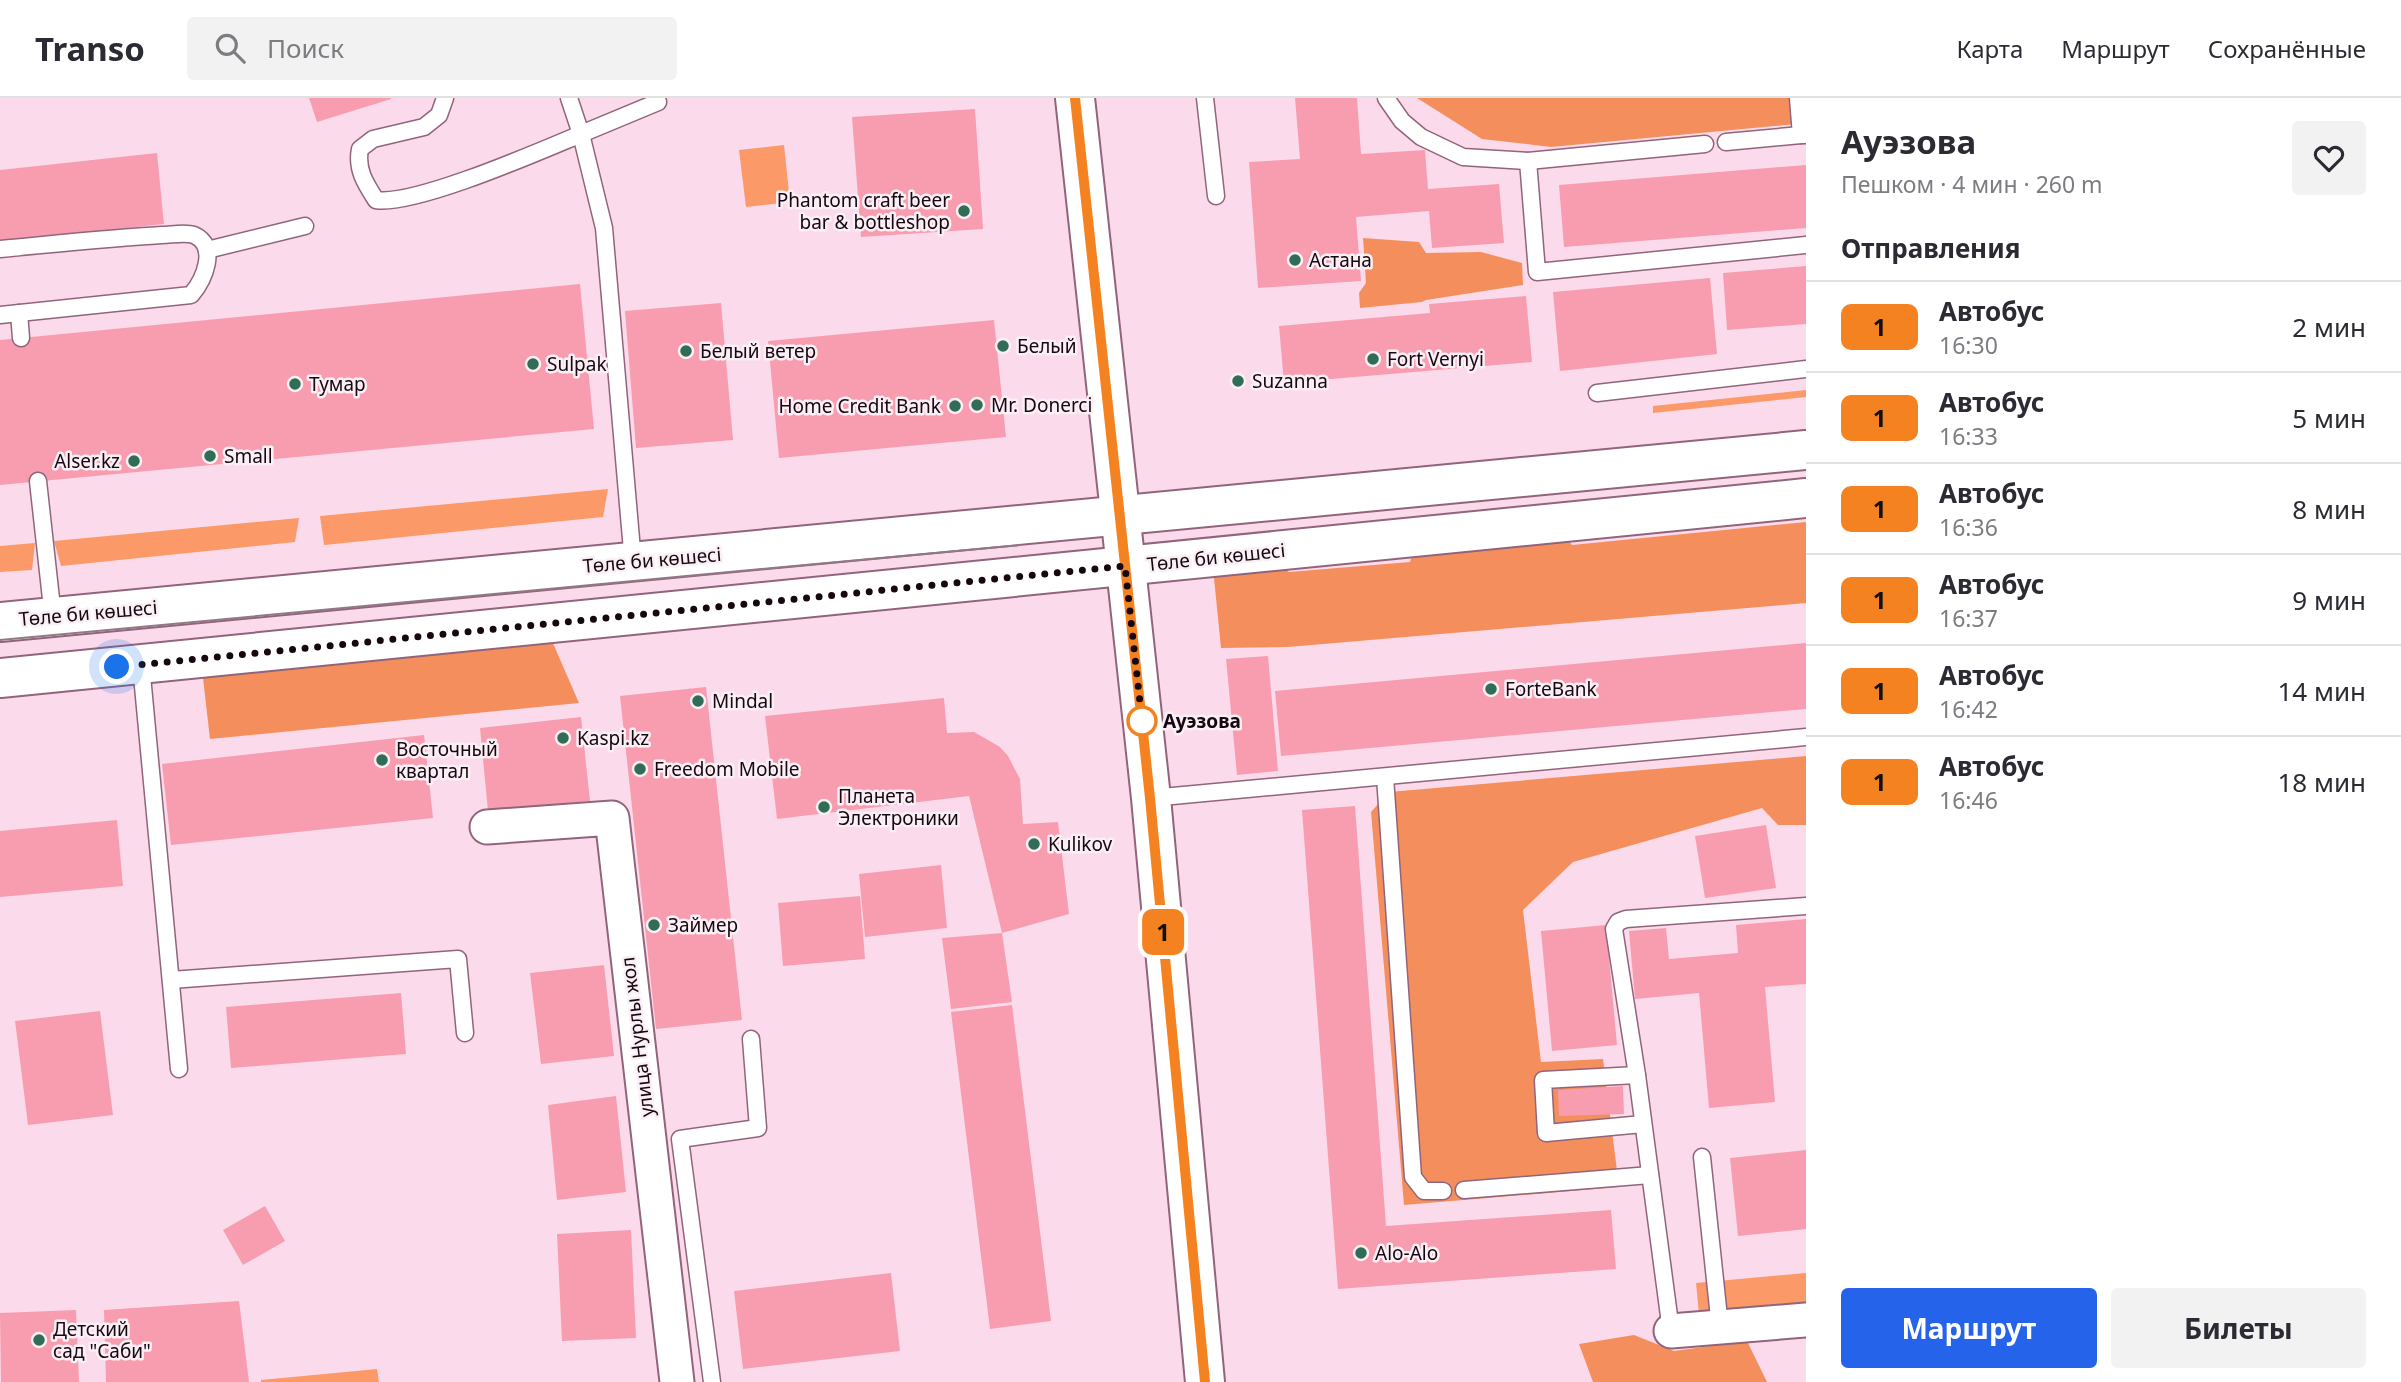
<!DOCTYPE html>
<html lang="ru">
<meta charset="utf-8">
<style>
body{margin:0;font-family:"Noto Sans",sans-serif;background:#f2f2f3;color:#2b2b33;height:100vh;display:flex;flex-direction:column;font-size:26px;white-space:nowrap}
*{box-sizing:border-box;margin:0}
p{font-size:23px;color:#7c7c81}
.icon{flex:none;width:38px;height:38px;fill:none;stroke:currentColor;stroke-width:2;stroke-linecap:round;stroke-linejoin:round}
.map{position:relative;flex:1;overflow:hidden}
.sheet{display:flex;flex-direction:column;background:#fff;width:595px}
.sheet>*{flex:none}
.badge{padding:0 14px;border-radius:10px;font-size:24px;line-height:46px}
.you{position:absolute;width:35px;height:35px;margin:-18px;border:5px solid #fff;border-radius:50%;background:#1a73e8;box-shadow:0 0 0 10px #1a73e833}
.map>.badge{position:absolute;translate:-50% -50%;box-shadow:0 0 0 4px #fff}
h2{padding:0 35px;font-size:26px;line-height:63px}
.round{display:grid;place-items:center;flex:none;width:74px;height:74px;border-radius:7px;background:#f2f2f3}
.headline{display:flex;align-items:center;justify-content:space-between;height:119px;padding:0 35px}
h1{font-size:33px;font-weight:700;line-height:52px}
.button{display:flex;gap:14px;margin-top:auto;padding:14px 35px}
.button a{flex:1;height:80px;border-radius:7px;background:#2563eb;color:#fff;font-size:28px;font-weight:700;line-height:80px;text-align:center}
.button a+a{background:#f2f2f3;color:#2b2b33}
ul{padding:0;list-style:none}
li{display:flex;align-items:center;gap:21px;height:91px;padding:0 35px;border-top:2px solid #e1e1e2}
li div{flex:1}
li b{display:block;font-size:26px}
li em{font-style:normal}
li .badge{min-width:77px;font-weight:700;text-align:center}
header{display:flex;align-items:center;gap:42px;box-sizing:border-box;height:98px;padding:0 35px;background:#fff;border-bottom:2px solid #e1e1e2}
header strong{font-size:33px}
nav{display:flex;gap:38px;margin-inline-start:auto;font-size:24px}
.search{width:490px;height:63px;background:#f2f2f3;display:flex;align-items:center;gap:18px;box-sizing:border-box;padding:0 24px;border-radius:7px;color:#7c7c81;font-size:26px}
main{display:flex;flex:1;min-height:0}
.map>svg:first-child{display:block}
</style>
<header>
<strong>Transo</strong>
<div class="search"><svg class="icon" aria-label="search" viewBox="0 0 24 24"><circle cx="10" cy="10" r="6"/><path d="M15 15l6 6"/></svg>Поиск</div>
<nav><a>Карта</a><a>Маршрут</a><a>Сохранённые</a></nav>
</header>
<main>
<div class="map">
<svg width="1806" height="1284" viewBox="0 0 1806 1284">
<rect width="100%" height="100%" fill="#fbdbeb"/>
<g fill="#fc9968">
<path d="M784 47 790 104 746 109 739 52Z"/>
<path d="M1806 292V299L1653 315V308Z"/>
<path d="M608 391 603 419 324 447 320 418Z"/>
<path d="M299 420 295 444 61 468 54 443Z"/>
<path d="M35 445 32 472 0 474V448Z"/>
<path d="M1806 1175V1206L1699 1216 1696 1185Z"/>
<path d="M377 1271 379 1284H261V1282Z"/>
</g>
<g fill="#f48f5d">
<path d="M1417 0H1806V25L1551 49 1482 41Z"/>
<path d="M1363 140 1419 144 1426 155 1481 154 1522 165 1523 187 1426 202 1422 204 1360 210 1359 195 1366 185Z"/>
<path d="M1554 424 1572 447 1806 424V505L1288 549 1221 550 1212 460 1268 454 1289 474 1410 464 1418 439Z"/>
<path d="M552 543 579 605 210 641 203 580Z"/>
<path d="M1806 658V727H1778L1762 710 1573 764 1523 812 1541 964 1603 961 1619 1089 1404 1107 1371 714 1389 694Z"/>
<path d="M1634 1237 1674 1253 1747 1243 1767 1284H1593L1579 1246Z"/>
</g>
<g fill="#f89daf">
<path d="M309 0H391V1L317 24Z"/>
<path d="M1295 0H1357L1361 56 1425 52 1428 91 1499 86 1504 145 1432 150 1429 113 1356 119 1361 183 1258 190 1249 64 1300 61Z"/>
<path d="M975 11 983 131 861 139 852 19Z"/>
<path d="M157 55 164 126 0 144V72Z"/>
<path d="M1806 67V130L1564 149 1559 87Z"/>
<path d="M1806 168V226L1727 232 1723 175Z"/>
<path d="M1710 180 1717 256 1560 273 1553 194Z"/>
<path d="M580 186 594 331 0 387V242Z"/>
<path d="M1526 198 1532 264 1284 285 1279 228 1430 215 1429 206Z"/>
<path d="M721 205 733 342 636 350 625 213Z"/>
<path d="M994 222 1006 339 779 360 768 243Z"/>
<path d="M1806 545V611L1281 658 1275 593Z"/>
<path d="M1268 558 1278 673 1237 677 1226 561Z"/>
<path d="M706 589 742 922 656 931 620 598Z"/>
<path d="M944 600 947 635 974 634 1000 649 1008 658 1020 681 1023 726 1058 724 1069 816 1002 835 1012 904 951 911 942 840 1002 835 969 698 777 721 765 618Z"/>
<path d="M581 619 590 703 488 713 480 630Z"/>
<path d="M424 637 433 720 171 747 162 666Z"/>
<path d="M1355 708 1386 1128 1611 1112 1616 1171 1338 1191 1302 712Z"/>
<path d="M117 722 123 788 0 799V733Z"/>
<path d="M1766 727 1776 790 1705 800 1695 738Z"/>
<path d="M941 767 947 830 865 839 859 776Z"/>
<path d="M860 798 865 861 783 868 778 805Z"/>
<path d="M1806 821V886L1765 889 1775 1004 1709 1010 1699 895 1635 901 1629 833 1666 830 1669 861 1738 855 1736 827Z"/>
<path d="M1606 827 1617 947 1552 953 1541 833Z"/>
<path d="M604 867 614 958 541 966 530 875Z"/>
<path d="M401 895 406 956 231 970 226 909Z"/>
<path d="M1012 907 1051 1223 990 1231 951 914Z"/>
<path d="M100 913 113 1017 28 1027 15 923Z"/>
<path d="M1623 988 1624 1016 1559 1018 1558 992Z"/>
<path d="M616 998 626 1094 557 1102 548 1007Z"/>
<path d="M1806 1052V1131L1738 1138 1730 1060Z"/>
<path d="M265 1108 285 1143 243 1167 223 1132Z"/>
<path d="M631 1132 636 1240 562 1243 557 1136Z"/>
<path d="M891 1175 900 1253 743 1271 734 1193Z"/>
<path d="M239 1203 249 1284H106L104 1212Z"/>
<path d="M76 1212 79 1284H1L0 1215Z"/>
</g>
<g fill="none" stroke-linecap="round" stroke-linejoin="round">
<g stroke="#92647c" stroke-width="19">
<g id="lane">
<path d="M445 0 439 17 424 29 373 41 360 51C356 71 365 85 376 102 415 108 540 53 581 36L569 0"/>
<path d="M1205 0 1216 98"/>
<path d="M1386 0 1402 23 1421 39 1463 59 1528 63 1705 46"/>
<path d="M1798 0 1801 37H1806"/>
<path d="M1726 44 1801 37"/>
<path d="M1528 63 1537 174 1806 147"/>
<path d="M0 151C54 146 108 140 162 137 171 137 185 134 194 137 219 148 204 182 191 197L0 217"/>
<path d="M207 152 305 128"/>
<path d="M19 215 21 240"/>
<path d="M1597 295 1806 271"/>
<path d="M38 383 53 519"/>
<path d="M633 464 604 130 581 36 658 4"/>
<path d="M141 567 179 971"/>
<path d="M1385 679 1413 1079 1424 1093H1443"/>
<path d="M1151 700 1806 639"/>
<path d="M171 882 458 861 465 935"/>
<path d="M1637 977 1543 982 1546 1035 1643 1026"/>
<path d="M1702 1059 1720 1229"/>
<path d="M1464 1092 1650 1077"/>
<path d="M1671 1233 1637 977 1614 831 1618 824 1626 821 1806 808"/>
<path d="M712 1284 680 1041 758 1030 751 941"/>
</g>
</g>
<g stroke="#92647c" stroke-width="37">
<g id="street">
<path d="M487 729 612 720 677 1284"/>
<path d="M1671 1233 1806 1222"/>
</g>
</g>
<g stroke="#92647c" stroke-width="42">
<g id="secondary">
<path d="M1075 0 1151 700 1205 1284"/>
<path d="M0 524 1806 352"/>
<path d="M0 580 1806 400"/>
</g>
</g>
<use href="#lane" stroke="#fff" stroke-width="16"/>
<use href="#street" stroke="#fff" stroke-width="33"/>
<use href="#secondary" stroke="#fff" stroke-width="38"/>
<path stroke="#917885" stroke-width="2" d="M0 542 1020 447"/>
</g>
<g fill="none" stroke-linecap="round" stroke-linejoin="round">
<g stroke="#fff" stroke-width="16">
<path id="line" d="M1075 0 1150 700 1205 1284"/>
</g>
<use href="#line" stroke="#f58220" stroke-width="10"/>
<path stroke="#170710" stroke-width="7" stroke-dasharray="0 12.6" d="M117 569 1125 468 1142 623"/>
</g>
<g fill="#316c56" stroke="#faeff4" stroke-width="2.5">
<circle cx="964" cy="113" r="7"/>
<circle cx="1295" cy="162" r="7"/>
<circle cx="1003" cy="248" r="7"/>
<circle cx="686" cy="253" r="7"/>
<circle cx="1373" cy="261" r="7"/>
<circle cx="533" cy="266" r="7"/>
<circle cx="1238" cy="283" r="7"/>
<circle cx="295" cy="286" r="7"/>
<circle cx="977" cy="307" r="7"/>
<circle cx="955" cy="308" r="7"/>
<circle cx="210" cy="358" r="7"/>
<circle cx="134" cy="363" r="7"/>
<circle cx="1491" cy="591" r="7"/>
<circle cx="698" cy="603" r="7"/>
<circle cx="563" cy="640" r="7"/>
<circle cx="382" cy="662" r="7"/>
<circle cx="640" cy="671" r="7"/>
<circle cx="824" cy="709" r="7"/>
<circle cx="1034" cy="746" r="7"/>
<circle cx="654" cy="827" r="7"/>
<circle cx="1361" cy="1155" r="7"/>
<circle cx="39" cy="1242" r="7"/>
</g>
<circle fill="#fff" stroke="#f58220" stroke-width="3.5" cx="1142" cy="623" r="14"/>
<g text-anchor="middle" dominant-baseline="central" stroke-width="5" stroke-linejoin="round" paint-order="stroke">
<g font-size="19" fill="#170710" stroke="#faeff4" text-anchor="start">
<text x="950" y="102" text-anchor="end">Phantom craft beer<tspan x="950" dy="22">bar &amp; bottleshop</tspan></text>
<text x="1309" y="162">Астана</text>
<text x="1017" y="248">Белый</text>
<text x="700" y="253">Белый ветер</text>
<text x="1387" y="261">Fort Vernyi</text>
<text x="547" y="266">Sulpak</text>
<text x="1252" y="283">Suzanna</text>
<text x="309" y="286">Тумар</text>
<text x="991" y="307">Mr. Donerci</text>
<text x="941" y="308" text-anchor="end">Home Credit Bank</text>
<text x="224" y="358">Small</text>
<text x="120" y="363" text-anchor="end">Alser.kz</text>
<text x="1505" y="591">ForteBank</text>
<text x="712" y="603">Mindal</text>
<text x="577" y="640">Kaspi.kz</text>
<text x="396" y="651">Восточный<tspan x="396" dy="22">квартал</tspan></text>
<text x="654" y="671">Freedom Mobile</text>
<text x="838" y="698">Планета<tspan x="838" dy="22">Электроники</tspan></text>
<text x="1048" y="746">Kulikov</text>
<text x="668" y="827">Займер</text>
<text x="1375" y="1155">Alo-Alo</text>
<text x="53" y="1231">Детский<tspan x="53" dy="22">сад "Саби"</tspan></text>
</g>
<g font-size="19" fill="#170710" stroke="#faeff4">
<text transform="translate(1216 459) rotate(-6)">Төле би көшесі</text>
<text transform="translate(652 462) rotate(-5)">Төле би көшесі</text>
<text transform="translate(88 515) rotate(-5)">Төле би көшесі</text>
<text transform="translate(637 939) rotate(-97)">улица Нурлы жол</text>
</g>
<g font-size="19" font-weight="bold" fill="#170710" stroke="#faeff4" text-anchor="start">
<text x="1163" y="623">Ауэзова</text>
</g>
</g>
</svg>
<div class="you" style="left:117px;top:569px"></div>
<b class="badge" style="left:1163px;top:834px;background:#f58220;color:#111">1</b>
</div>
<section class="sheet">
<div class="headline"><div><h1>Ауэзова</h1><p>Пешком · 4 мин · 260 m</p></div><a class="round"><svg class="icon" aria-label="heart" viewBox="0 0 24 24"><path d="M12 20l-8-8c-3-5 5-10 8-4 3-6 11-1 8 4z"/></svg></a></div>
<h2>Отправления</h2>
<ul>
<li><span class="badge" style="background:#f58220;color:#111">1</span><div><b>Автобус</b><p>16:30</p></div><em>2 мин</em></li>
<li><span class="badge" style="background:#f58220;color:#111">1</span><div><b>Автобус</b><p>16:33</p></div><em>5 мин</em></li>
<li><span class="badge" style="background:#f58220;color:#111">1</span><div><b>Автобус</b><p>16:36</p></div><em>8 мин</em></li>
<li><span class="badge" style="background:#f58220;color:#111">1</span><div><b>Автобус</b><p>16:37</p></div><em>9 мин</em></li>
<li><span class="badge" style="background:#f58220;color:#111">1</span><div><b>Автобус</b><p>16:42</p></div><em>14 мин</em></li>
<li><span class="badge" style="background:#f58220;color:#111">1</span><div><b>Автобус</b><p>16:46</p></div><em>18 мин</em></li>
</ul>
<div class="button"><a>Маршрут</a><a>Билеты</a></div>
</section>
</main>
